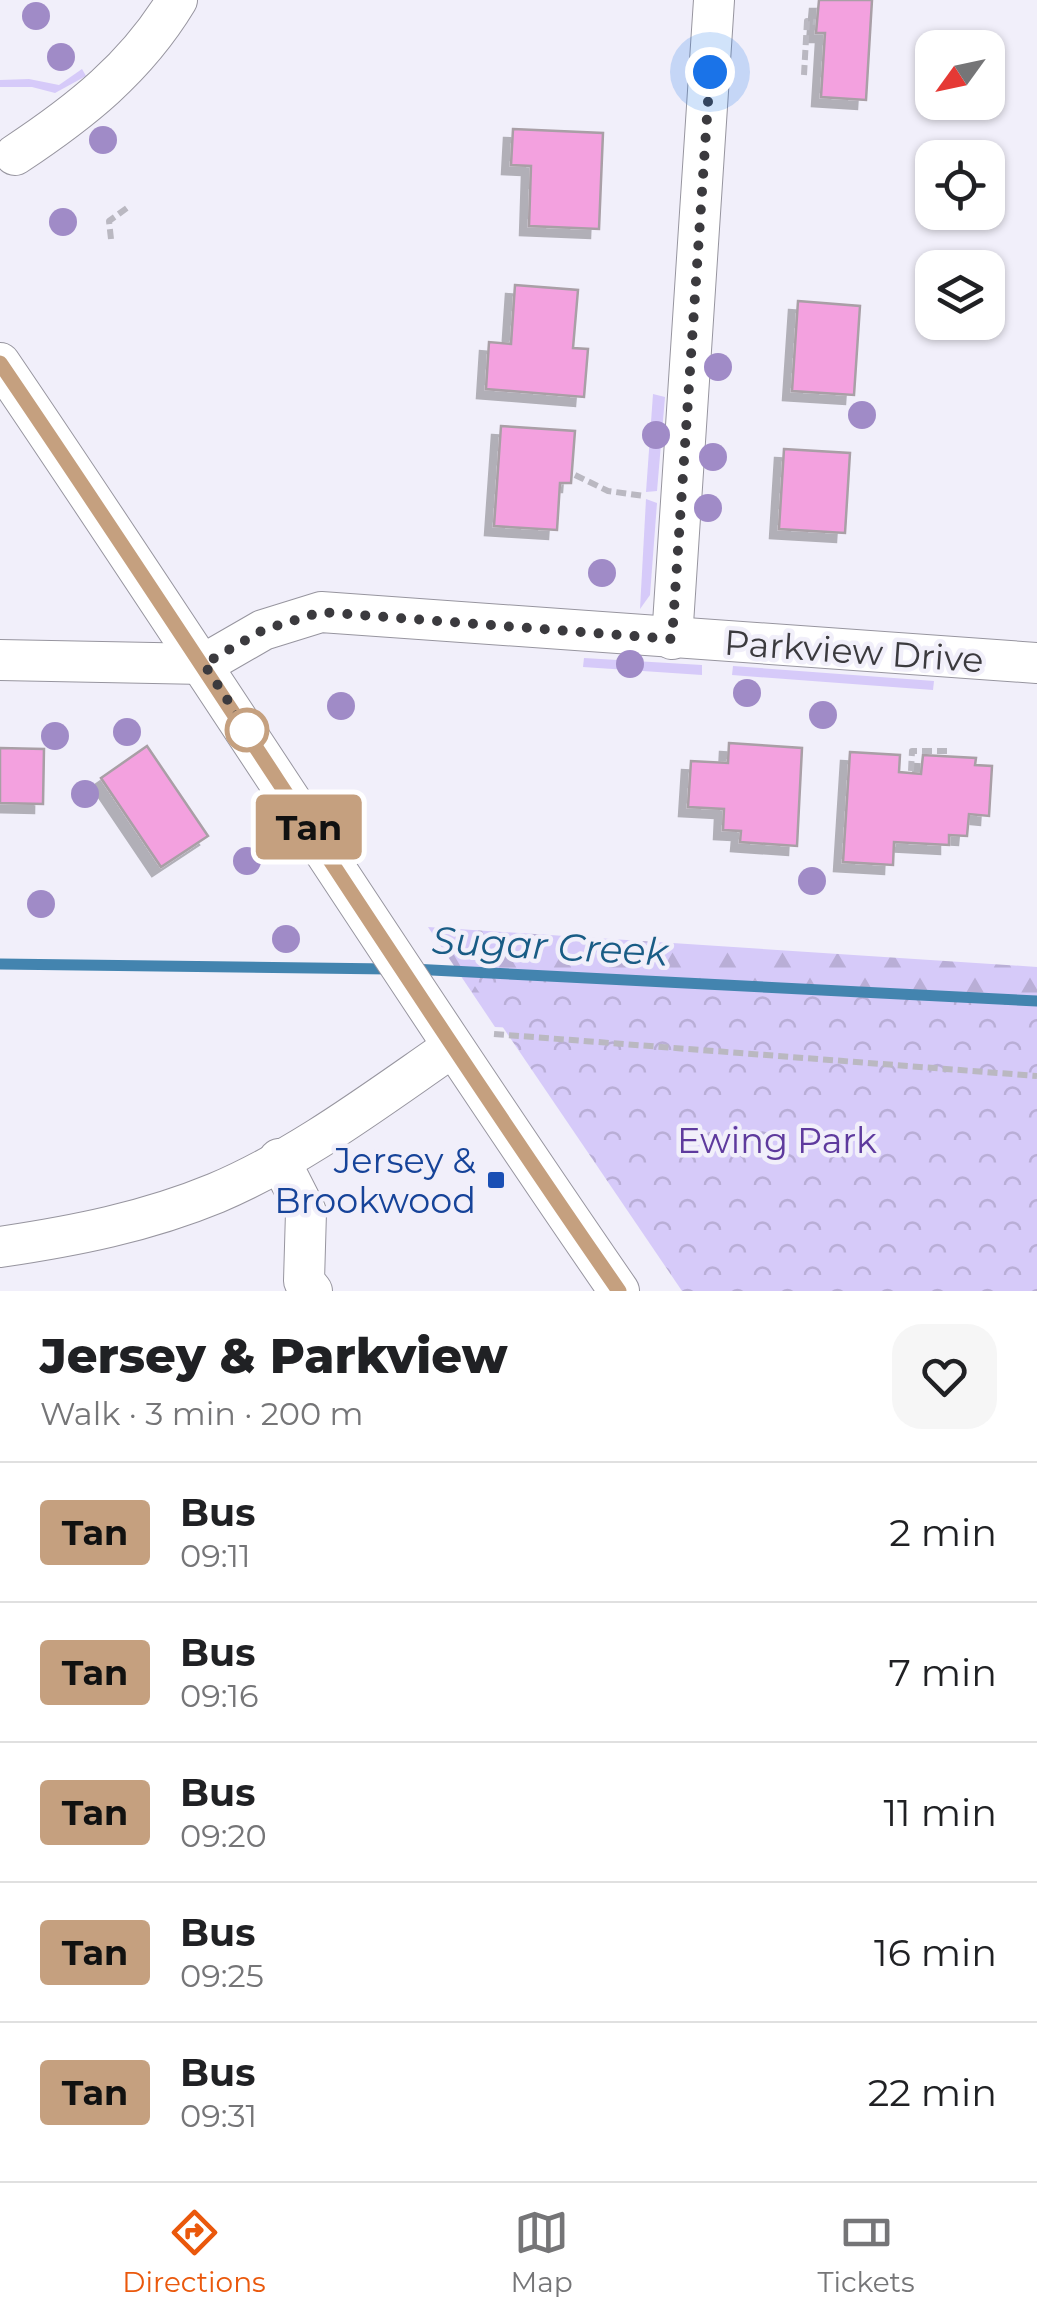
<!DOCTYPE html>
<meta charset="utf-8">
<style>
body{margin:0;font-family:Montserrat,sans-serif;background:#f6f6f6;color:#202124;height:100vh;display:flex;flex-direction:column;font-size:38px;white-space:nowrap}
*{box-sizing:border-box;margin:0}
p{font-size:32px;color:#757577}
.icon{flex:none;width:55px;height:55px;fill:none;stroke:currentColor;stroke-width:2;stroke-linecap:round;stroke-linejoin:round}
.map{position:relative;height:1291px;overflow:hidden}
.sheet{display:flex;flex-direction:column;background:#fff;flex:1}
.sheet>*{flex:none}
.badge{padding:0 20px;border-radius:8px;font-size:35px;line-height:65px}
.needle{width:65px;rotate:237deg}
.buttons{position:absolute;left:915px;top:30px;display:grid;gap:20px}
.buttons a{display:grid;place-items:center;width:90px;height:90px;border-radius:20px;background:#fff;box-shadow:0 2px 8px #0004;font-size:50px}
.you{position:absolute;width:50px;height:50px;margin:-25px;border:8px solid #fff;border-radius:50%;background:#1a73e8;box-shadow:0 0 0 15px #1a73e833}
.map>.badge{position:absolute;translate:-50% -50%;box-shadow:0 0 0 5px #fff}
.round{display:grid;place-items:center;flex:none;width:105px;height:105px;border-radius:30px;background:#f6f6f6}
.head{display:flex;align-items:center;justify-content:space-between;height:170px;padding:0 40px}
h1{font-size:48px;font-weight:800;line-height:75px}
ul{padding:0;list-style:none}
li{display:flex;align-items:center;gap:30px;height:140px;padding:0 40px;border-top:2px solid #e0e0e0}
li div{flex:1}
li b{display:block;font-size:38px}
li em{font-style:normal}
li .badge{min-width:110px;font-weight:700;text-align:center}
.tab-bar{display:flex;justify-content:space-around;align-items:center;height:140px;border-top:2px solid #e0e0e0;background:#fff;font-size:28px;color:#757577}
.tab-bar a{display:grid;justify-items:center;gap:5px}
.tab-bar .selected{color:#ea580c}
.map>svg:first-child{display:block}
</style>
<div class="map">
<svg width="1037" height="1291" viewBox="0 0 1037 1291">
<defs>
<pattern id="forest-firs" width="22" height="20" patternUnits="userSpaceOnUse" patternTransform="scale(2.5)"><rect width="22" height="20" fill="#d6caf9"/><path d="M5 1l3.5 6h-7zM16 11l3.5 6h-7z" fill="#b9aed6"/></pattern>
<pattern id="park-crowns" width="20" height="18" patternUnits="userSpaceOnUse" patternTransform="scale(2.5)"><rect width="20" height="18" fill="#d6caf9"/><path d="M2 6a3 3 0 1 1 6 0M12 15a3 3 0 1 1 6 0" fill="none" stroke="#b9aed6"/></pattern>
<filter id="shadow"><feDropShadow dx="-9" dy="9" stdDeviation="0" flood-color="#0004"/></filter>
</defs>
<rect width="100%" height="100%" fill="#f1effa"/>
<g fill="#d6caf9">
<path d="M82 69 86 76 55 93 32 87H0V80L29 79 59 85Z"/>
<path d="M653 394 665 397 657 491 646 492Z"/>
<path d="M646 499 657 503 650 595 640 609Z"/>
<path d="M584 658 702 665V675L583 667Z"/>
<path d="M733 666 934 681 933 690 732 675Z"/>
</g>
<path fill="url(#forest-firs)" d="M428 927 1037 967V1052L495 1027Z"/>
<path fill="url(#park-crowns)" d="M464 970 1037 1003V1291H682Z"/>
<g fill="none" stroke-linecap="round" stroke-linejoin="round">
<g stroke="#4384af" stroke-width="11">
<path d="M0 964 389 969"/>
<path d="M412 969 1037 1001"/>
</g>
</g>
<g fill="#f3a1df" stroke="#a99fa6" stroke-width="2.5" filter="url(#shadow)">
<path d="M819 0H872L866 100 821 97 825 33H816Z"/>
<path d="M513 129 603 133 599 229 529 226 531 166 511 165Z"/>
<path d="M515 285 578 290 573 348 588 349 584 397 486 389 489 342 511 344Z"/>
<path d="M798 301 860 306 854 395 792 391Z"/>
<path d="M501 426 575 431 571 483H560L557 530 494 526Z"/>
<path d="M784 449 850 453 845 533 779 529Z"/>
<path d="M729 743 802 748 797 846 740 842 741 831 723 830 724 809 688 807 691 761 728 763Z"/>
<path d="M147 746 208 836 161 867 101 778Z"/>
<path d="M0 748 44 749 43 804 0 803Z"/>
<path d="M850 752 900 755 899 772 921 774 923 755 976 758 975 765 992 766 989 816 969 814 967 836 949 835V845L894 842 893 865 843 862Z"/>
</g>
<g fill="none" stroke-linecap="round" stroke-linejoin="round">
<g stroke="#97959f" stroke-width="42">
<g id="minor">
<path d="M15 155C80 112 136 68 177 0"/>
<path d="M0 363C209 671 408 985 619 1291"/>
<path d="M672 639 714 0"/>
<path d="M0 660 204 664 263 630 321 612 1037 663"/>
<path d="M279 1159 306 1212 304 1281 312 1291"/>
<path d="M0 1247C74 1236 146 1222 216 1193 299 1158 377 1099 451 1048"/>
</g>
</g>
<g stroke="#bab8c1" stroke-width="6" stroke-dasharray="10 5" stroke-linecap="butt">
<path d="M804 75 807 21 815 22"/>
<path d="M111 239 109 221 127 208"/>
<path d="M575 475 608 491 644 496"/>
<path d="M911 771 912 751H952"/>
<path d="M494 1034 1037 1076"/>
</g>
<use href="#minor" stroke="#fff" stroke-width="40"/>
</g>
<g fill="#a08bc7">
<circle cx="36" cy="16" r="14"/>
<circle cx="61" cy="57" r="14"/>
<circle cx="103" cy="140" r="14"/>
<circle cx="63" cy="222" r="14"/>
<circle cx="718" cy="367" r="14"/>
<circle cx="862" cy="415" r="14"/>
<circle cx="656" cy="435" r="14"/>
<circle cx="713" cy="457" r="14"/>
<circle cx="708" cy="508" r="14"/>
<circle cx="602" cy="573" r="14"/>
<circle cx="630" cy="664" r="14"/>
<circle cx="747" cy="693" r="14"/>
<circle cx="341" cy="706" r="14"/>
<circle cx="823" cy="715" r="14"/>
<circle cx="127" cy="732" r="14"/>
<circle cx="55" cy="736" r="14"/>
<circle cx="85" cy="794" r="14"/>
<circle cx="247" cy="861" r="14"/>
<circle cx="812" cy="881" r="14"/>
<circle cx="41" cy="904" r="14"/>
<circle cx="286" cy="939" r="14"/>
</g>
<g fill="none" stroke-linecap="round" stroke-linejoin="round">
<g stroke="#fff" stroke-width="22">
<path id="line" d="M0 363C209 670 407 985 619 1291"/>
</g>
<use href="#line" stroke="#c5a07f" stroke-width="15"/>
<path stroke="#3b3a3e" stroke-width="10" stroke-dasharray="0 18" d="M247 730 204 664 263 630 321 612 672 639 710 72"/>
</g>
<circle fill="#fff" stroke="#c5a07f" stroke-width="5" cx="247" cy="730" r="20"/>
<rect fill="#1a4fb4" stroke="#f1effa" stroke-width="4" x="486" y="1170" width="20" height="20" rx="5"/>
<g text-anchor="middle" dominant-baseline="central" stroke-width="9" stroke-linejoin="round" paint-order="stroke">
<g font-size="35" fill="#3b3a3e" stroke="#f1effa">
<text transform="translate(854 651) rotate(4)">Parkview Drive</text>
</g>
<g font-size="35" fill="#5e3a9d" stroke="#f1effa">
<text x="777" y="1140">Ewing Park</text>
</g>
<g font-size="35" fill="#164399" stroke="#f1effa" text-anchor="end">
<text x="476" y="1160">Jersey &amp;<tspan x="476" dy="40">Brookwood</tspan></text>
</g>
<g font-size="38" font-style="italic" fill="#195c85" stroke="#f1effa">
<text transform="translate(550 946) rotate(3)">Sugar Creek</text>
</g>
</g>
</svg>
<div class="buttons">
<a><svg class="needle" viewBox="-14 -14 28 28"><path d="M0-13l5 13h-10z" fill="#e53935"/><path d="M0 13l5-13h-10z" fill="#757577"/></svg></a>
<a><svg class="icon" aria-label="locate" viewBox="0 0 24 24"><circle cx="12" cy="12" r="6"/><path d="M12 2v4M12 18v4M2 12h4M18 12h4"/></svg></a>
<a><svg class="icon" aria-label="layers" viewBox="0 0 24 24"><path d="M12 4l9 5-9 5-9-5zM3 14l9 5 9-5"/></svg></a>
</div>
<div class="you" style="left:710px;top:72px"></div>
<b class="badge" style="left:309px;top:827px;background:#c5a07f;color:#111">Tan</b>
</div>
<section class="sheet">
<div class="head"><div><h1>Jersey &amp; Parkview</h1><p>Walk · 3 min · 200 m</p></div><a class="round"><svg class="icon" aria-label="heart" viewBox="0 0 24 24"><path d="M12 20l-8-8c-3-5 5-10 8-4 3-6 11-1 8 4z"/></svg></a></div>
<ul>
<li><span class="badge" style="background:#c5a07f;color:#111">Tan</span><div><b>Bus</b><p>09:11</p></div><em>2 min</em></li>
<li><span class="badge" style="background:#c5a07f;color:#111">Tan</span><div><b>Bus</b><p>09:16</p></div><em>7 min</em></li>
<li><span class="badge" style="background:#c5a07f;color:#111">Tan</span><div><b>Bus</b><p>09:20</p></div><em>11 min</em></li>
<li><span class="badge" style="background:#c5a07f;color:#111">Tan</span><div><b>Bus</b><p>09:25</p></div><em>16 min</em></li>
<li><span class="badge" style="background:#c5a07f;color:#111">Tan</span><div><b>Bus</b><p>09:31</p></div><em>22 min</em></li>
</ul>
</section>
<nav class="tab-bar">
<a class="selected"><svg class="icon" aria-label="directions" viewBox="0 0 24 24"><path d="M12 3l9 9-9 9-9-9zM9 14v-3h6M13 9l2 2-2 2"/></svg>Directions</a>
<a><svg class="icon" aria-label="map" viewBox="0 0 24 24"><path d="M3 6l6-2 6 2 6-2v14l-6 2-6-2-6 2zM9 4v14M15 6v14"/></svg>Map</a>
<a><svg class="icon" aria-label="tickets" viewBox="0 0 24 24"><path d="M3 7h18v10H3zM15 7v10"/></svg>Tickets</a>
</nav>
